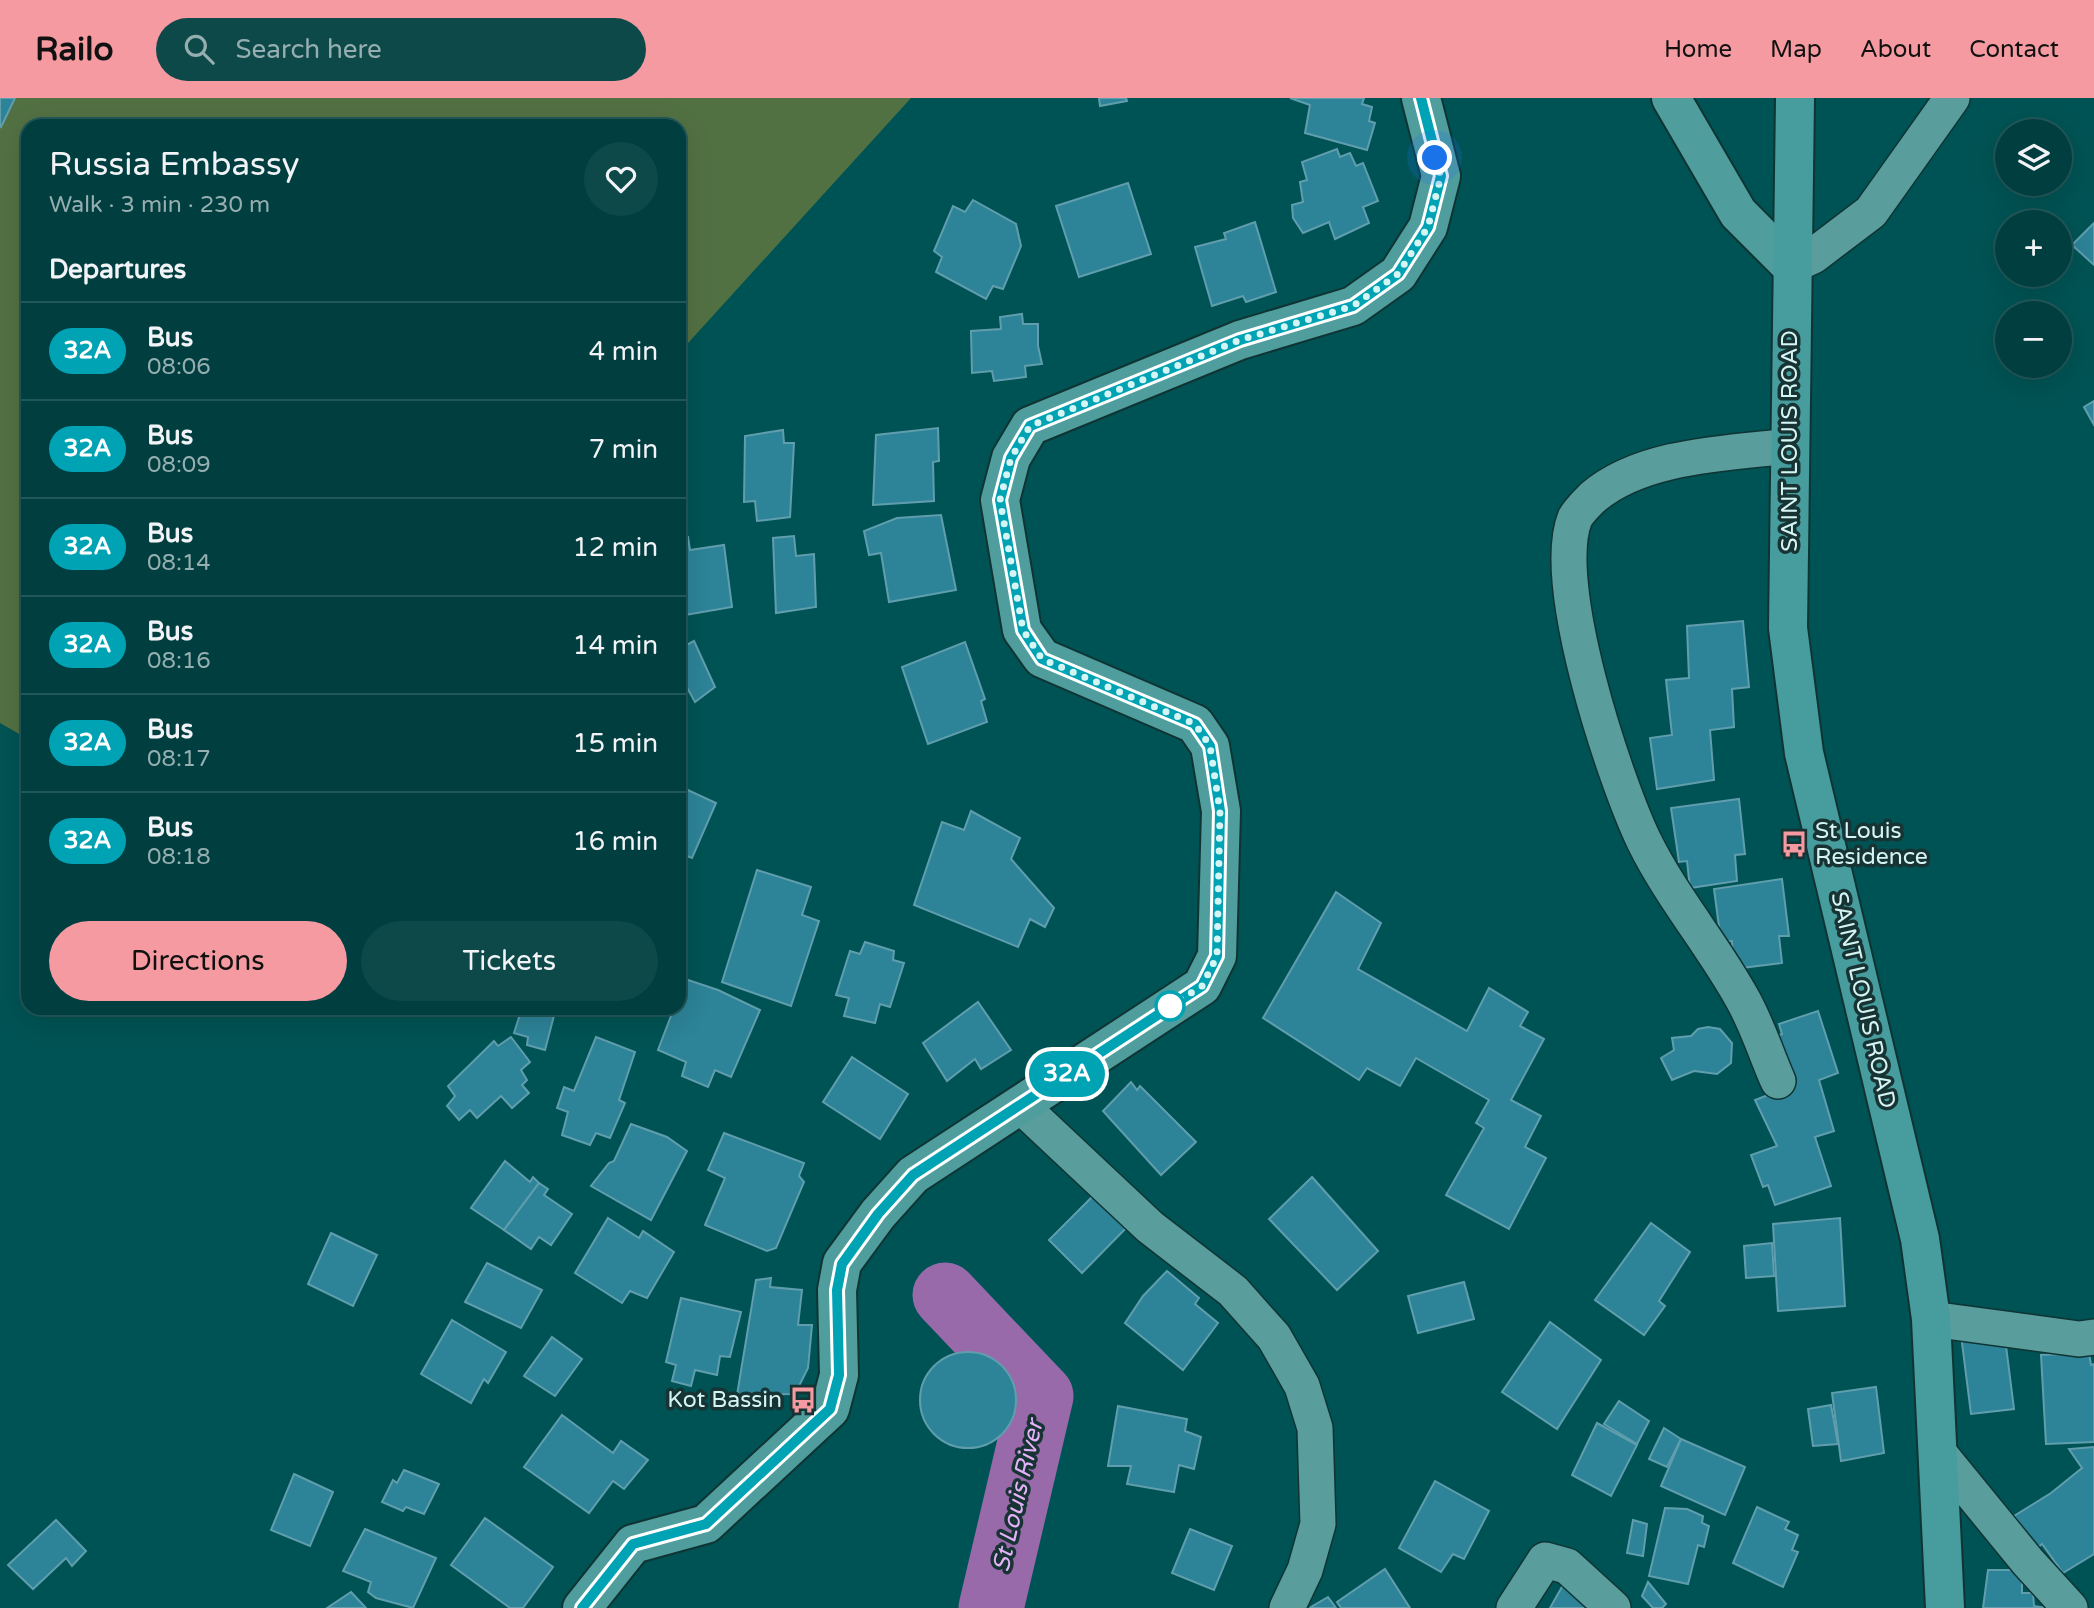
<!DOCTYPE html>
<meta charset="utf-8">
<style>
body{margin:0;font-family:"Varela Round",sans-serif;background:#0e494a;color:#f1f3f6;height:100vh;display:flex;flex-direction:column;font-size:26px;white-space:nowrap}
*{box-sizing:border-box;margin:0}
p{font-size:23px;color:#95aeb0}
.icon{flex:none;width:38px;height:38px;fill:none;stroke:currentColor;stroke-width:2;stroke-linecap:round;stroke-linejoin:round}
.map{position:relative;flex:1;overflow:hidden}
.side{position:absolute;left:21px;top:21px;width:665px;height:896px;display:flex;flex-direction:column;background:#003e3f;border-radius:21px;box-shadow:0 7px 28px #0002,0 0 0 2px #225759}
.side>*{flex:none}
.badge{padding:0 14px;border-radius:23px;font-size:24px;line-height:46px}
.controls{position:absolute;left:1995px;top:21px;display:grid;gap:14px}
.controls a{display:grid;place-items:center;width:77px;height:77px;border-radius:50%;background:#003e3f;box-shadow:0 7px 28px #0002,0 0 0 2px #225759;font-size:35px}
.you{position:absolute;width:35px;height:35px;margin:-18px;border:5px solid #fff;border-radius:50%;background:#1a73e8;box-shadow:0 0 0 10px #1a73e833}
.map>.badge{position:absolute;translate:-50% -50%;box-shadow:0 0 0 4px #fff}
h2{padding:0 28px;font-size:26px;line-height:63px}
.round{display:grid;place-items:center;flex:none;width:74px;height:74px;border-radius:37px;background:#0e494a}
.head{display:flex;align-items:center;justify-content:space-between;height:119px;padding:0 28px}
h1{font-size:33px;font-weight:600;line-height:52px}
.primary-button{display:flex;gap:14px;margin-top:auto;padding:14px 28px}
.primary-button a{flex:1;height:80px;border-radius:42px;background:#f49aa0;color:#111;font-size:28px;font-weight:600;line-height:80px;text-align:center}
.primary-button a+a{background:#0e494a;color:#f1f3f6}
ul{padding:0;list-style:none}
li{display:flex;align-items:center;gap:21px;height:98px;padding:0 28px;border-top:2px solid #225759}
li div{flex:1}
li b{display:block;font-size:26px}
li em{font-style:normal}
li .badge{min-width:77px;font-weight:700;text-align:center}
header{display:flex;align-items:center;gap:42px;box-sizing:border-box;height:98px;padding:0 35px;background:#f49aa0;color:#111}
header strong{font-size:33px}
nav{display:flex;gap:38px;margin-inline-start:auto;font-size:24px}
.search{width:490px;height:63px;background:#0e494a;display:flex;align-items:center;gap:18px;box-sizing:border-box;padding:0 24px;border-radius:38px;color:#95aeb0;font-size:26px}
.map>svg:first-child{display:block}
</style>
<header>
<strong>Railo</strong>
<div class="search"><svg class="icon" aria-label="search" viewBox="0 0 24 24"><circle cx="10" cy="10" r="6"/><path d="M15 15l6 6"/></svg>Search here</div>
<nav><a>Home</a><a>Map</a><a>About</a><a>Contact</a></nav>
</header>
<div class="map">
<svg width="2094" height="1510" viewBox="0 0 2094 1510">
<rect width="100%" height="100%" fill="#005354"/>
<path fill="#527143" d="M0 0H911L679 255V28H28V641L0 625Z"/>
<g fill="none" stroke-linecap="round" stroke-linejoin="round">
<path stroke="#986aaa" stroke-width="65" d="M945 1197 1041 1298 991 1510"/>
</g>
<g fill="#2d8397" stroke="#609eae" stroke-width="2">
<path d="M0 0H15L1 29 0 28Z"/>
<path d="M1099 0H1126L1127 3 1100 8Z"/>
<path d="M1290 0H1364L1362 6 1372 9 1369 23 1375 25 1367 52 1305 35 1310 7Z"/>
<path d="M1337 51 1340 59 1350 55 1356 68 1363 65 1378 103 1363 109 1369 125 1335 141 1329 124 1303 135 1293 120 1292 107 1303 104 1300 84 1307 82 1302 64Z"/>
<path d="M1128 85 1151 156 1079 179 1056 108Z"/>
<path d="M973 102 1016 126 1021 148 1003 191 993 188 986 201 936 174 942 159 934 153 953 108 965 114Z"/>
<path d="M1255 124 1276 194 1246 204 1243 198 1212 208 1195 149 1226 141 1224 135Z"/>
<path d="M2094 125V167L2072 147Z"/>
<path d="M1022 216 1023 226H1038V248L1042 266 1025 268 1026 279 994 283 992 273 972 275 971 233 1001 231 1000 219Z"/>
<path d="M2094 303V327L2084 309Z"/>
<path d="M938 330 939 363 933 364 934 403 873 407 876 337Z"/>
<path d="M783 332 784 345H794L790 419 757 423 755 403 744 404 745 338Z"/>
<path d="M941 417 956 492 889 504 881 455 869 457 864 433 897 420Z"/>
<path d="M679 438 688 439 690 452 724 447 732 509 679 518Z"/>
<path d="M794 438 796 458 814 456 816 509 776 515 773 440Z"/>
<path d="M1743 523 1749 589 1732 591 1734 629 1710 632 1714 682 1657 691 1650 640 1672 637 1666 582 1689 580 1687 528Z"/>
<path d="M694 543 715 589 695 604 679 575V551Z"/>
<path d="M965 544 985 601 981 603 987 624 928 646 902 569Z"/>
<path d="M679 688 716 705 692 760 679 755Z"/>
<path d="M1739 701 1745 756 1735 757 1737 783 1690 790 1687 763 1679 764 1671 710Z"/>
<path d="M971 713 1020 740 1011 761 1054 810 1045 829 1030 821 1018 849 914 807 942 724 964 732Z"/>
<path d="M757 772 811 789 802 817 819 823 791 908 722 884Z"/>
<path d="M1782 781 1789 838H1779L1782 865 1733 871 1732 843 1721 844 1714 791Z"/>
<path d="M1336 794 1381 825 1358 871 1467 933 1489 890 1528 914 1520 928 1544 941 1511 1002 1541 1018 1525 1049 1546 1060 1509 1131 1446 1097 1484 1030 1476 1025 1489 1002 1416 960 1400 988 1367 970 1359 982 1263 920Z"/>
<path d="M865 844 894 853 893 862 904 865 890 909 880 906 875 925 844 918 849 900 836 897 850 853 860 856Z"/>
<path d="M685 881 718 892 760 912 731 979 715 972 708 989 682 978 686 964 658 952 674 910H679V896Z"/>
<path d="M978 904 1011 952 981 971 975 961 947 983 923 945Z"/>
<path d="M272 910H316V914L271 915Z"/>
<path d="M522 910H556L545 952 527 947 528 939 514 935Z"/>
<path d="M1818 913 1838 975 1819 982 1834 1033 1815 1039 1831 1088 1775 1107 1768 1087 1763 1089 1751 1057 1777 1048 1755 1002 1781 992 1758 944 1782 936 1779 926Z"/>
<path d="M1708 929 1720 931 1732 945 1731 965 1717 976 1694 973 1672 982 1661 960 1674 952 1672 940 1691 938 1698 931Z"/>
<path d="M511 939 530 964 521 972 527 982 522 987 529 995 512 1010 501 998 477 1020 470 1012 459 1022 447 1008 455 998 448 988 494 943 498 948Z"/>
<path d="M596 939 635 954 619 1002 625 1005 610 1040 596 1035 590 1047 562 1037 568 1014 557 1010 564 989 574 993Z"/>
<path d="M852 959 908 996 880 1041 823 1004Z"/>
<path d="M1131 984 1137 992 1140 988 1196 1044 1161 1077 1103 1013Z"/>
<path d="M631 1026 667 1039 687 1053 651 1122 591 1088 609 1065 614 1063Z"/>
<path d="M724 1035 804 1065 799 1078 804 1084 776 1150 767 1153 705 1127 725 1080 708 1072Z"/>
<path d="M505 1063 530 1084 533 1079 539 1085 504 1132 471 1110Z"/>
<path d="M1312 1079 1378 1153 1337 1192 1269 1121Z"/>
<path d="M539 1085 548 1091 544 1097 572 1116 551 1147 539 1139 531 1151 504 1132Z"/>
<path d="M1101 1090 1134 1122 1082 1175 1049 1142Z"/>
<path d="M608 1120 639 1140 643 1133 674 1154 647 1200 630 1193 622 1205 575 1175Z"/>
<path d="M1840 1120 1845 1208 1778 1213 1773 1126Z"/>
<path d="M1651 1125 1690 1154 1659 1203 1665 1208 1644 1237 1595 1202Z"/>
<path d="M331 1135 377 1157 353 1208 308 1186Z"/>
<path d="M1772 1145 1774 1178 1746 1180 1744 1148Z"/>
<path d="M487 1165 542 1192 521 1230 465 1204Z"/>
<path d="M1167 1173 1199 1200 1195 1206 1218 1225 1183 1272 1125 1225 1143 1198Z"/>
<path d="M771 1180 770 1189 802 1192 798 1227H812L808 1270 795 1296 737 1297 756 1182Z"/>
<path d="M1464 1184 1474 1221 1418 1235 1408 1198Z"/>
<path d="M681 1200 741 1214 730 1259 720 1258 717 1277 695 1272 691 1288 672 1283 676 1267 666 1264Z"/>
<path d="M452 1222 506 1254 488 1285 484 1281 471 1305 421 1276Z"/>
<path d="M1550 1224 1601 1262 1557 1331 1502 1294Z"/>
<path d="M2004 1232 2014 1311 1971 1316 1961 1237Z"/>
<path d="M552 1239 582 1261 555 1298 524 1278Z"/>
<circle cx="968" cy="1302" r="48"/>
<path d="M2089 1255 2091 1267 2094 1266V1344L2046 1346 2041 1257Z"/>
<path d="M1876 1289 1884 1355 1841 1363 1832 1295Z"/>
<path d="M1619 1303 1649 1323 1637 1346 1604 1326Z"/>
<path d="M1831 1307 1838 1346 1813 1348 1808 1311Z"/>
<path d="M1118 1308 1187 1321 1185 1333 1201 1339 1194 1371 1179 1367 1174 1394 1127 1386 1131 1368H1108Z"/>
<path d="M562 1317 613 1355 621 1343 648 1362 624 1391 613 1383 589 1415 524 1369Z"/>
<path d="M1597 1325 1637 1347 1611 1398 1572 1377Z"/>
<path d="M1664 1330 1681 1341 1667 1369 1649 1361Z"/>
<path d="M1681 1341 1745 1369 1725 1417 1661 1388Z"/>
<path d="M2094 1349V1456L2063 1475 2042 1446 2037 1450 2014 1418 2051 1395 2082 1370 2069 1351Z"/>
<path d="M404 1372 439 1386 424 1416 406 1409 403 1413 382 1404 393 1382 397 1385Z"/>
<path d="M294 1376 333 1394 310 1448 271 1432Z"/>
<path d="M1435 1383 1489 1413 1464 1461 1453 1456 1441 1474 1399 1450Z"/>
<path d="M1757 1409 1789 1424 1785 1431 1798 1437 1792 1452 1798 1454 1783 1489 1733 1465Z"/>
<path d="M1665 1410 1687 1411 1703 1418 1702 1425 1709 1428 1704 1449 1698 1447 1688 1486 1649 1478Z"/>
<path d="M485 1420 553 1469 523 1510H510L451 1467Z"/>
<path d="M56 1422 86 1453 72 1468 66 1460 33 1491 8 1467Z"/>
<path d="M1633 1422 1647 1426 1643 1458 1627 1455Z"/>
<path d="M365 1431 436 1460 413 1510 376 1500 368 1494 371 1484 343 1473Z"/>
<path d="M1190 1431 1232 1448 1214 1492 1172 1475Z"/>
<path d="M1385 1471 1410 1510H1341L1337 1504Z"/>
<path d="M1988 1472H2022V1495H2033L2034 1508 2046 1510H1983Z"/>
<path d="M1568 1478 1601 1510H1550Z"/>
<path d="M1648 1484 1666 1506 1662 1510H1653L1642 1498Z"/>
<path d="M351 1494 366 1510H327Z"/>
<path d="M1328 1499 1336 1510H1310L1311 1509Z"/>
</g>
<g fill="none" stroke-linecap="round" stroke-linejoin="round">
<g stroke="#103434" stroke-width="38">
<g id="street">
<path d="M1791 168 1813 158 1871 114 1952 0"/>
<path d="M1778 983C1766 956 1757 926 1742 900 1712 846 1671 798 1644 743 1614 680 1549 484 1575 420 1578 414 1587 405 1592 400 1641 357 1728 355 1790 348"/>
<path d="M1020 1007 1150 1129 1233 1193 1274 1239 1302 1288 1315 1330 1318 1426 1305 1472 1287 1510"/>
<path d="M1931 1221 2079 1241 2094 1239"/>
<path d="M1939 1355 2028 1464 2070 1510"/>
<path d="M1514 1510 1545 1462 1567 1468 1613 1510"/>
</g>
</g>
<g stroke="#103434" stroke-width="42">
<g id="secondary">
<path d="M1671 0 1738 115 1791 168"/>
<path d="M582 1510 633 1446 706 1426 830 1311 839 1277 837 1192 842 1165 878 1116 913 1077 1202 888 1217 858 1221 713 1210 648 1195 626 1042 560 1022 532 1000 402 1011 360 1030 328 1240 242 1353 208 1398 176 1428 129 1441 78 1421 0"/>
</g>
</g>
<g stroke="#103434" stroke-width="42">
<path id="primary" d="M1795 0 1788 530 1804 655 1920 1141 1931 1221 1945 1510"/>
</g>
<use href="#street" stroke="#5a9d9d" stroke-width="35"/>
<use href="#secondary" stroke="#509d9d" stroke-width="38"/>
<use href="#primary" stroke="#479c9d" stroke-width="38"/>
</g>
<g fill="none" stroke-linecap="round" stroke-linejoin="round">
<g stroke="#fff" stroke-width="16">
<path id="line" d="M582 1510 633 1446 706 1426 830 1311 839 1277 837 1192 842 1166 878 1116 913 1077 1202 888 1217 858 1220 713 1210 648 1195 626 1042 561 1023 532 1000 402 1011 360 1030 328 1240 242 1353 208 1398 176 1428 129 1441 78 1421 0"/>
</g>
<use href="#line" stroke="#00a3b4" stroke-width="10"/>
<path stroke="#d4f5f4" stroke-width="7" stroke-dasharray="0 12.6" d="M1170 908 1202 888 1217 858 1220 713 1210 648 1195 626 1042 561 1023 532 1000 402 1011 360 1030 328 1240 242 1353 208 1398 176 1428 129 1441 78 1435 60"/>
</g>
<defs>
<g id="bus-bare" transform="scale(2.1)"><path d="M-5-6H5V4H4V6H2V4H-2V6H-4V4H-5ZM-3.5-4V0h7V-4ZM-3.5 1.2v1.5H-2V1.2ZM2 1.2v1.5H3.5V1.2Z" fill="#f49aa0" stroke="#173333" stroke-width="2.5" paint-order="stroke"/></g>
</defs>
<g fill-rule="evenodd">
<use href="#bus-bare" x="1794" y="746"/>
<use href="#bus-bare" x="803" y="1302"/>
</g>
<circle fill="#fff" stroke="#00a3b4" stroke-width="3.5" cx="1170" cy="908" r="14"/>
<g text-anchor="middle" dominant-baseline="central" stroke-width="7" stroke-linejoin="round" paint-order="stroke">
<g font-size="23" fill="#d4f5f4" stroke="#173333">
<text transform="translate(1790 343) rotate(-90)">SAINT LOUIS ROAD</text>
<text transform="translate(1863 902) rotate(77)">SAINT LOUIS ROAD</text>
</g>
<g font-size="23" fill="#d4f5f4" stroke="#173333" text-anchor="start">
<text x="1815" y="733">St Louis<tspan x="1815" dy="26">Residence</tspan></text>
<text x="782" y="1302" text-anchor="end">Kot Bassin</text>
</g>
<g font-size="24" font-style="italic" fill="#e4b2f8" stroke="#173333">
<text transform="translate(1018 1398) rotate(-77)">St Louis River</text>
</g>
</g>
</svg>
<div class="controls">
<a><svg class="icon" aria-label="layers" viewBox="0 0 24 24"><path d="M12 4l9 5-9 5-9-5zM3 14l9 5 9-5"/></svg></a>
<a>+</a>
<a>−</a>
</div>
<div class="you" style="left:1435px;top:60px"></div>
<b class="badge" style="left:1067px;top:976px;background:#00a3b4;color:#fff">32A</b>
<section class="side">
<div class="head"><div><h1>Russia Embassy</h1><p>Walk · 3 min · 230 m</p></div><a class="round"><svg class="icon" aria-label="heart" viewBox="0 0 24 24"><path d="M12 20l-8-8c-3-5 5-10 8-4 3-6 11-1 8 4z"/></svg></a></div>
<h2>Departures</h2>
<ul>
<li><span class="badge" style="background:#00a3b4;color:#fff">32A</span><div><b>Bus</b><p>08:06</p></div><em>4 min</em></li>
<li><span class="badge" style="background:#00a3b4;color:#fff">32A</span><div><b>Bus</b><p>08:09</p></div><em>7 min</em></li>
<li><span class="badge" style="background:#00a3b4;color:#fff">32A</span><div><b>Bus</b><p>08:14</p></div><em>12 min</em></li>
<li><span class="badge" style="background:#00a3b4;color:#fff">32A</span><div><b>Bus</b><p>08:16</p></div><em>14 min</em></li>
<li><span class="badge" style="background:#00a3b4;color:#fff">32A</span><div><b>Bus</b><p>08:17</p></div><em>15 min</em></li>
<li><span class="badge" style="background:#00a3b4;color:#fff">32A</span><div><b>Bus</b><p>08:18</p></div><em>16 min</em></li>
</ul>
<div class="primary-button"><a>Directions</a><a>Tickets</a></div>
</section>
</div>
